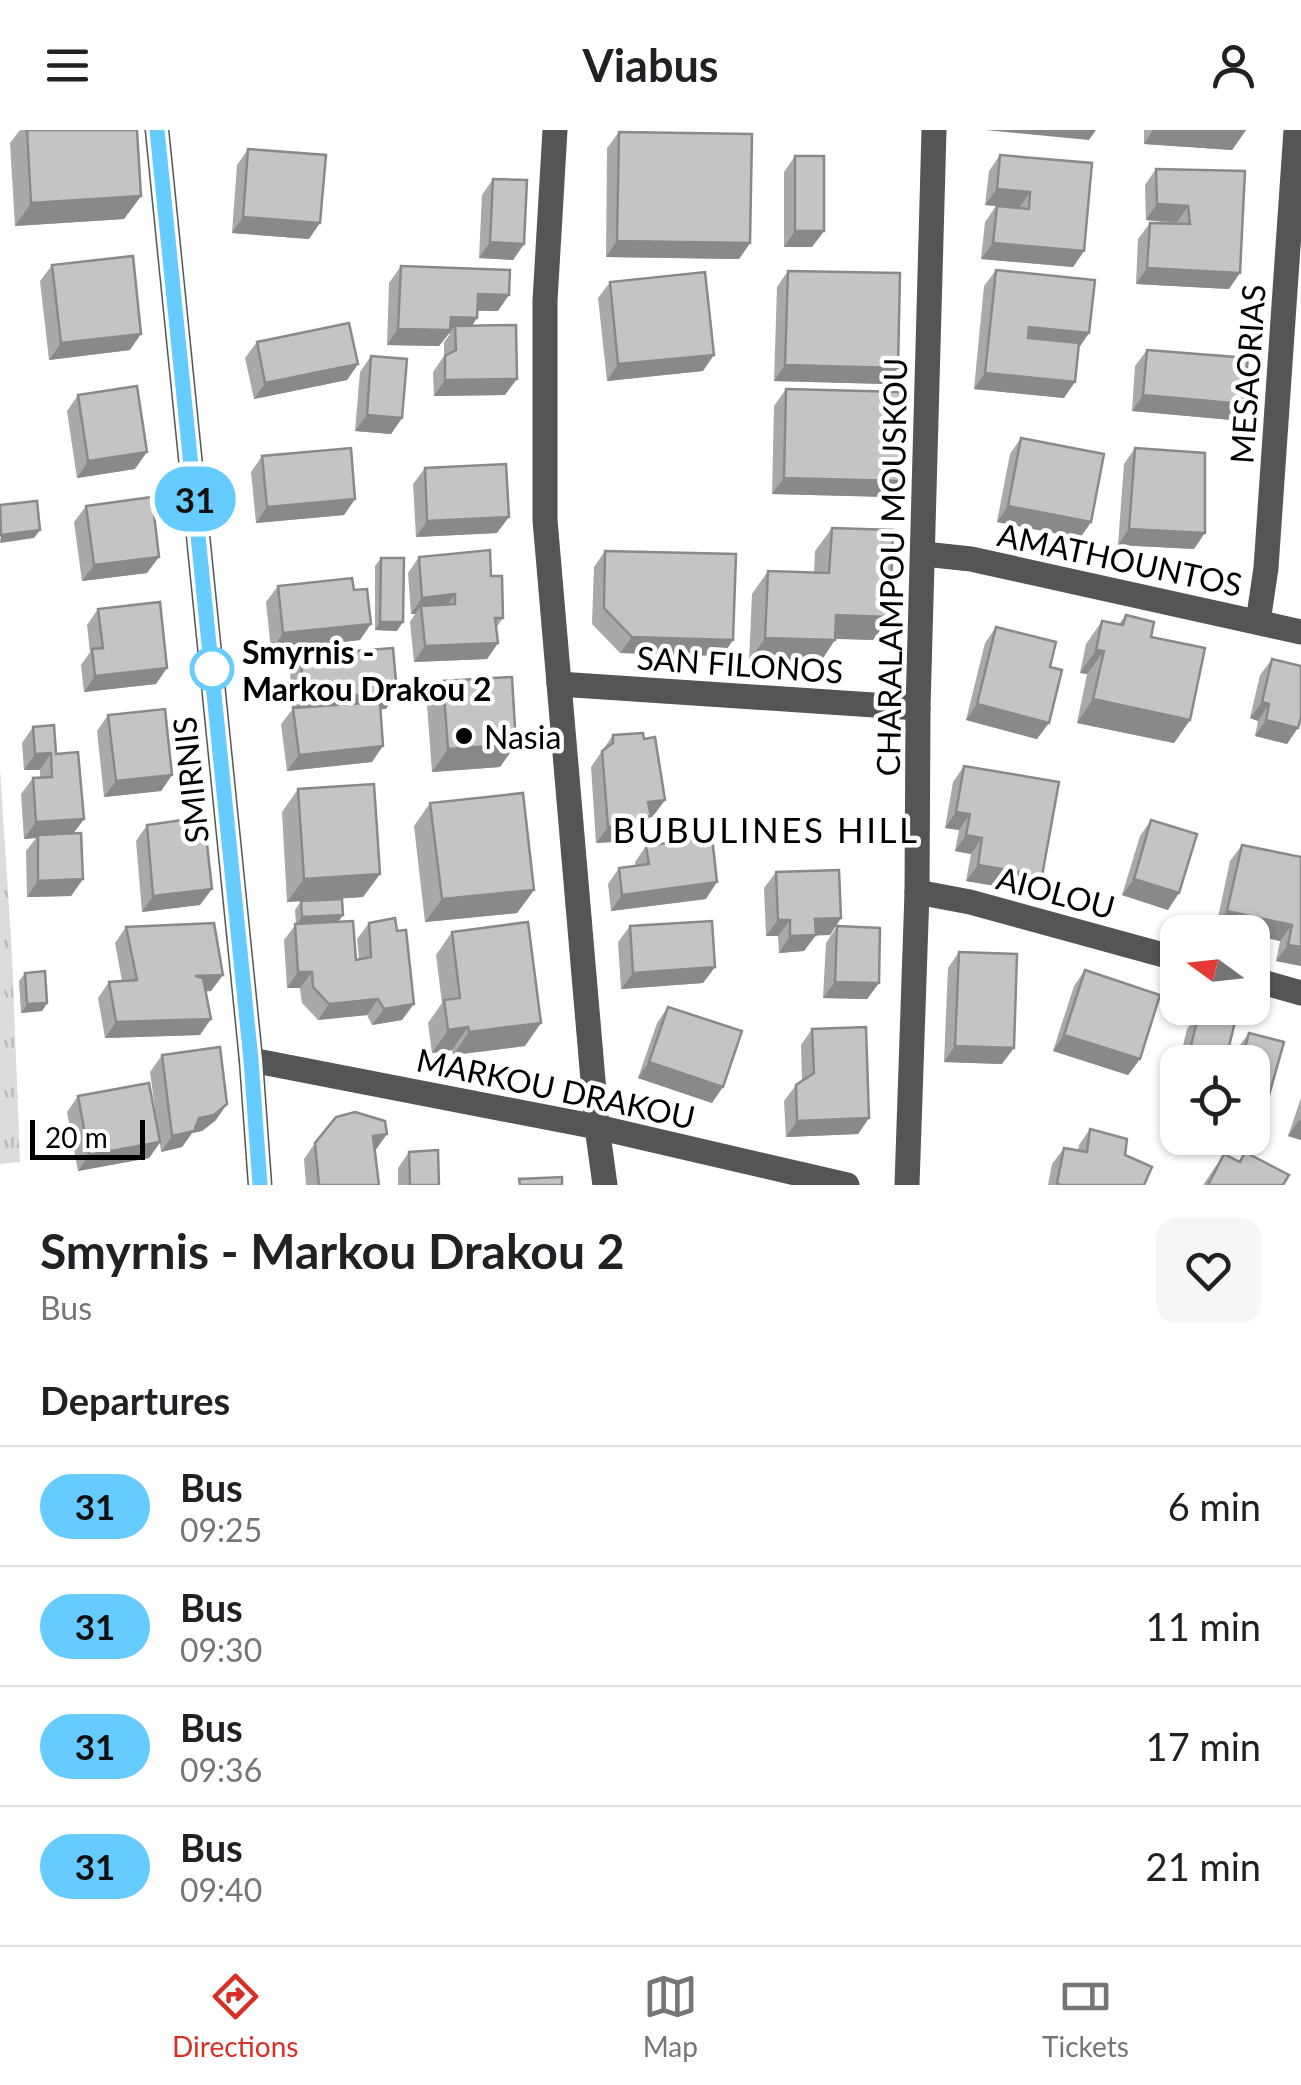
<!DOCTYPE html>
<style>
body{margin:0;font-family:Lato,sans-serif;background:#f6f6f6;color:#202124;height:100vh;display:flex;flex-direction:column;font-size:38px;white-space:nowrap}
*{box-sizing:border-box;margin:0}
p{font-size:32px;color:#757577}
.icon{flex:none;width:55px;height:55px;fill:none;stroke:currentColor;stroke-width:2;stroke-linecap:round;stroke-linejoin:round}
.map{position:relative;height:1055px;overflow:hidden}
.panel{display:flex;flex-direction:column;background:#fff;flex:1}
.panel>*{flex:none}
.badge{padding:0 20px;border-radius:32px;font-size:35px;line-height:65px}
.needle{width:65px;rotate:285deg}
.buttons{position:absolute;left:1160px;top:785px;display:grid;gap:20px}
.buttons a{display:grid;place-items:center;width:110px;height:110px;border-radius:20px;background:#fff;box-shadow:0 2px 8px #0004;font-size:50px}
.scale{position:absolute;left:30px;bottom:25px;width:115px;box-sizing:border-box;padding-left:10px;border:5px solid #000;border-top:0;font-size:28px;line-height:35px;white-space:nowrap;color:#000;-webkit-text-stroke:8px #fff;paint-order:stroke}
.map>.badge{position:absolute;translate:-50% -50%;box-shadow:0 0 0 5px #fff}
h2{padding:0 40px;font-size:38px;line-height:90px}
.round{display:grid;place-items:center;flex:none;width:105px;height:105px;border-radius:20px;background:#f6f6f6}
.overview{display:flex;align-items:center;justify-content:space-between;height:170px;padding:0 40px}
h1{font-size:48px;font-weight:700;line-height:75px}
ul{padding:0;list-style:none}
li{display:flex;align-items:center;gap:30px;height:120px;padding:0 40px;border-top:2px solid #e0e0e0}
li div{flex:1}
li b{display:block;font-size:38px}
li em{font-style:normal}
li .badge{min-width:110px;font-weight:700;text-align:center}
header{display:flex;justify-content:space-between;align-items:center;height:130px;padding:0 40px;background:#fff;font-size:45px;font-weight:700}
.tabs{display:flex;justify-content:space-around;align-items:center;height:140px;border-top:2px solid #e0e0e0;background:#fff;font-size:28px;color:#757577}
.tabs a{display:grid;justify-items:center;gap:5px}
.tabs .on{color:#d93025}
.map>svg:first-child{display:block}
</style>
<header><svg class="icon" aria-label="menu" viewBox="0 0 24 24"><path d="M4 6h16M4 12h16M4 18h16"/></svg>Viabus<svg class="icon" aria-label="person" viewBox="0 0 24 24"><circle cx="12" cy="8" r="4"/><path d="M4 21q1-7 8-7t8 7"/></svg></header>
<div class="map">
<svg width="1301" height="1055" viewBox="0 0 1301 1055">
<defs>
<pattern id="park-tufts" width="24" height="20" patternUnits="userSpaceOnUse" patternTransform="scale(2.5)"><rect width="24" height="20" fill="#dcdcdc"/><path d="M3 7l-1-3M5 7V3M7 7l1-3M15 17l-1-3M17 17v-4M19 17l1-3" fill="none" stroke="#bbb"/></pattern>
</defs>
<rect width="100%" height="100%" fill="#fff"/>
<path fill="url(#park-tufts)" d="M0 638 12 825 20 1032 0 1034Z"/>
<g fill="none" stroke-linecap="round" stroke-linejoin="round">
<g stroke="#555" stroke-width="25">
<path d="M157 0 251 930 260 1055"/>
<path d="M555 0 545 171V390L597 997 605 1055"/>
<path d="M924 424 971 429 1301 502"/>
<path d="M1258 492 1266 438 1296 0"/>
<path d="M559 554 918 578"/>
<path d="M917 762 970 772 1178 829"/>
<path d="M1252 849 1301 863"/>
<path d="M251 930 597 997 847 1055"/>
<path d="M907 1055 917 762 918 578 934 0"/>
</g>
</g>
<g fill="#a9a9a9">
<path d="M20 0H137L141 66 124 89 15 96 10 13Z"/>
<path d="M1144 0H1246L1232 20 1144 14Z"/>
<path d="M619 2 750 113 739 129 606 127 607 18Z"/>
<path d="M248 19 309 109 232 103 237 35Z"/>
<path d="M1000 25 1084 121 1073 137 981 129 985 92 996 76 985 75 989 41Z"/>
<path d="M795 26 824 101 812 117H784V42Z"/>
<path d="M1156 39 1245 41 1229 159 1136 154 1138 109 1150 93 1177 94 1146 90 1145 55Z"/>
<path d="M493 49 524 114 513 130 479 128 482 65Z"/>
<path d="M52 135 130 220 49 230 40 151Z"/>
<path d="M401 136 498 181H477V188L472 196 505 265 434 266 433 242 444 226V212L450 204H448L439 216 387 215 389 153Z"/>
<path d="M996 140 1089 203 1078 219 1064 268 974 259 984 156Z"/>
<path d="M788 141 886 254 774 251 777 157Z"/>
<path d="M610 152 703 241 607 251 598 168Z"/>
<path d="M257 212 358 234 347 250 254 269 245 228Z"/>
<path d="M1147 220 1243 274 1232 290 1132 281 1135 236Z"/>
<path d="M371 226 402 288 391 304 355 301 360 242Z"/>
<path d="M786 259 889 367 772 364 774 276Z"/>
<path d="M78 265 135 339 77 348 67 281Z"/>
<path d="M1021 308 1091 392 1080 408 997 392 1010 324Z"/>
<path d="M1135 318 1194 419 1118 415 1124 334Z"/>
<path d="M262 326 355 369 344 385 256 393 251 342Z"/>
<path d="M425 338 497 403 416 407 413 354Z"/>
<path d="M86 376 147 443 82 451 74 392Z"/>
<path d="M832 398 873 510 835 509 819 534 749 531 752 464 768 441 814 443 815 421Z"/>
<path d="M605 421 733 510 722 526 620 523 592 494 594 437Z"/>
<path d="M419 427 491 446 503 488 496 498 498 513 487 529 414 532 410 492 415 484H411L408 443Z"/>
<path d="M381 428 397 501 375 500V436Z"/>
<path d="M278 456 354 460 360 510 271 520 266 472Z"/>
<path d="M98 479 156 554 84 562 81 535 90 522 87 495Z"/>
<path d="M1126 485 1151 507 1190 590 1174 613 1077 593 1087 544 1080 543 1086 514 1102 491 1119 494Z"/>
<path d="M996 497 1050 537 1037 609 966 590 985 513Z"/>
<path d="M301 525 386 579H380L372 632 287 641 281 594 292 580 290 541Z"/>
<path d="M1272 529 1299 594 1287 614 1255 606 1258 591 1250 588 1260 545Z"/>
<path d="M443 551 516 614 500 637 432 642 427 575Z"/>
<path d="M108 585 172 645 161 661 104 667 97 601Z"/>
<path d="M33 597 56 624 84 689 73 704 83 749 71 766 27 767 26 721 36 708 24 709 21 664 33 648H40V640H24L22 613Z"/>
<path d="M613 605 644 609 665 670 653 686 650 687 639 702H636L630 711 596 713 591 637Z"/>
<path d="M964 636 1031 762 966 751 971 724 955 721 959 700 945 698 953 652Z"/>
<path d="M298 659 380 744 363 767 287 772 282 682Z"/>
<path d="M430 673 534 760 517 783 425 792 414 696Z"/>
<path d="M1151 690 1168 780 1122 765 1140 706Z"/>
<path d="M147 695 200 775 142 782 136 711Z"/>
<path d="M1242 715 1301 727V836L1276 831 1280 811 1252 805V802L1216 797 1230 731Z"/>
<path d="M646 716 706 769 611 781 608 754 619 738 636 736 635 732Z"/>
<path d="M776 742 841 788 830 805H816L804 821 779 823 778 806H766L764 758Z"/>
<path d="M301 771 343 785 338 792 356 830 359 829 357 809 369 793 402 890 372 895 367 885 318 890 302 873 300 858H287L284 810 296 794 295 780Z"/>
<path d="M630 796 715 837 703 853 621 859 618 812Z"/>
<path d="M837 796 879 853 867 869 823 868 826 813Z"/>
<path d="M126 797 211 861H206L200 905 105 908 98 868 109 852 122 851 115 813Z"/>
<path d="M452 802 525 916 453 925 452 920 432 923 428 893 442 873 436 825Z"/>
<path d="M959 822 1002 934 944 932 948 838Z"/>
<path d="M1085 840 1140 929 1128 945 1053 921 1074 856Z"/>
<path d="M25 843 47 873 42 881 21 883 19 851Z"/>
<path d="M668 877 712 973 638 948 657 893Z"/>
<path d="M1199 883 1225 932H1179L1187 899Z"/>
<path d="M812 899 869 988 858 1004 786 1007 784 971 796 955 802 951 801 915Z"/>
<path d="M1249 903 1252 932H1234L1237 919Z"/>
<path d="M162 925 216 990 202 1001 192 1003 182 1017 161 1022 160 1013 149 1028 78 1041 67 982 78 966 158 1002 150 942Z"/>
<path d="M1178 940V988L1167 986Z"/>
<path d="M1301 968V1010L1288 1006Z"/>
<path d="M1090 999 1125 1025 1144 1055H1048L1052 1034 1064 1018 1078 1021 1079 1015Z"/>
<path d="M315 1013 375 1021 379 1055H306L304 1029Z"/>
<path d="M409 1022 439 1055H398V1038Z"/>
<path d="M1245 1022 1283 1055H1203L1224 1024 1238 1032Z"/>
</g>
<g fill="#898989">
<path d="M985 0H1096L1089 10Z"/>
<path d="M1153 0H1246L1232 20 1144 14Z"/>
<path d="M997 59 1030 62 1019 78 985 75Z"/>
<path d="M141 66 124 89 15 96 31 73Z"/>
<path d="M1157 74 1188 76 1177 92 1146 90Z"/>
<path d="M243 87 320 93 309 109 232 103Z"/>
<path d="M795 101H824L812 117H784Z"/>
<path d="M617 111 750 113 739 129 606 127Z"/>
<path d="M490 112 524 114 513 130 479 128Z"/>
<path d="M993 113 1084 121 1073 137 981 129Z"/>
<path d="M1147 138 1240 143 1229 159 1136 154Z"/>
<path d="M478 164 509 165 498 181 466 180Z"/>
<path d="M451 187 477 188 466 204 455 196 439 216 387 215 398 199Z"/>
<path d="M1029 197 1089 203 1078 219 1018 213Z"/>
<path d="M141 204 130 220 49 230 61 213Z"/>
<path d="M714 225 703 241 607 251 618 234Z"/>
<path d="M358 234 347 250 254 269 265 253Z"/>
<path d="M785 235 898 238 886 254 774 251Z"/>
<path d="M985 243 1075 252 1064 268 974 259Z"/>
<path d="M517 249 505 265 434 266 445 250Z"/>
<path d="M1143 265 1243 274 1232 290 1132 281Z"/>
<path d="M367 285 402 288 391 304 355 301Z"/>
<path d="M147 322 135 339 77 348 88 331Z"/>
<path d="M784 348 900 351 889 367 772 364Z"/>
<path d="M355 369 344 385 256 393 267 377Z"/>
<path d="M1008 376 1091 392 1080 408 997 392Z"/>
<path d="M509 387 497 403 416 407 427 391Z"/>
<path d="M1129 399 1205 403 1194 419 1118 415Z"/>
<path d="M40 400 34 408 0 413 1 405Z"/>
<path d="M159 427 147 443 82 451 94 435Z"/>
<path d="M455 464 444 480 421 476 415 484H411L422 468Z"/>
<path d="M836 485 890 487 873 510 820 508Z"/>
<path d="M380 492H403L397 501 375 500Z"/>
<path d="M371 494 360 510 271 520 283 503Z"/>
<path d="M632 507 733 510 722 526 620 523Z"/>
<path d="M765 508 835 510 819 534 749 531Z"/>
<path d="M498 513 487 529 414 532 425 516Z"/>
<path d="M1096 520 1104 521 1087 544 1080 543Z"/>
<path d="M167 538 156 554 84 562 95 546Z"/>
<path d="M397 563 386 579 292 585 303 568Z"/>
<path d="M1093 569 1190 590 1174 613 1077 593Z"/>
<path d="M1262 572 1269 574 1258 591 1250 588Z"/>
<path d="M977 574 1049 593 1037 609 966 590Z"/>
<path d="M1266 590 1298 598 1287 614 1255 606Z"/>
<path d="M516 614 500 637 432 642 448 619Z"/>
<path d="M383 616 372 632 287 641 299 625Z"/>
<path d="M51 623 40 640H24L35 624Z"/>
<path d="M172 645 161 661 104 667 116 651Z"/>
<path d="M665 670 653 686 650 687 639 702H636L630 711 596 713 608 697 648 672Z"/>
<path d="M956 682 970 684 959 700 945 698Z"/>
<path d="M84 689 72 705H38L36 708 24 709 36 692Z"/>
<path d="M966 705 982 708 971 724 955 721Z"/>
<path d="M978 735 1042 746 1031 762 966 751Z"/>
<path d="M380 744 363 767 287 772 304 749Z"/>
<path d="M83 749 71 766 27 767 38 751Z"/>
<path d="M1134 749 1179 763 1168 780 1122 765Z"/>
<path d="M717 752 706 769 611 781 622 765Z"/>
<path d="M212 759 200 775 142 782 153 766Z"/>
<path d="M534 760 517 783 425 792 442 769Z"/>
<path d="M1227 781 1292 795 1280 811 1252 805V802H1240L1216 797Z"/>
<path d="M343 785 337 793 296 795 302 787Z"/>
<path d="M841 788 830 805 803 806 815 789Z"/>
<path d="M778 790H790L778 806H766Z"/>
<path d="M816 805 804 821 779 823 790 806Z"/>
<path d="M1288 815 1301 817V836L1276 831Z"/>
<path d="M715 837 703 853 621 859 633 843Z"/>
<path d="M298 842H312L300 858H287Z"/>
<path d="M223 845 211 861 184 863 195 846Z"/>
<path d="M835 852 879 853 867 869 823 868Z"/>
<path d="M378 869 367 885 318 890 329 874Z"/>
<path d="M47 873 42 881 21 883 27 874Z"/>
<path d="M414 874 402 890 372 895 384 879Z"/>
<path d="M211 889 200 905 105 908 116 892Z"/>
<path d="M541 893 525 916 453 925 469 902Z"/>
<path d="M468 897 452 920 432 923 448 900Z"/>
<path d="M1064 905 1140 929 1128 945 1053 921Z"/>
<path d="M955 916 1014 918 1002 934 944 932Z"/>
<path d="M649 932 723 957 712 973 638 948Z"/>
<path d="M1178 970V988L1167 986Z"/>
<path d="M227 974 216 990 202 1001 192 1003 182 1017 161 1022 172 1006 199 988Z"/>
<path d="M869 988 858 1004 786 1007 797 991Z"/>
<path d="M1262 990 1252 1004V991Z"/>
<path d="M1299 990 1301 991V1010L1288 1006Z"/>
<path d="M387 1004 375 1021 373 1006Z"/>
<path d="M160 1012 149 1028 78 1041 89 1025Z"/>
</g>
<g fill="#c4c4c4" stroke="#898989" stroke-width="2.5">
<path d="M27 0H137L141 66 31 73Z"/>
<path d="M619 2 752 4 750 113 617 111Z"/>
<path d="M248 19 326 25 320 93 243 87Z"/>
<path d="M1000 25 1092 33 1084 121 993 113 997 76 1029 79 1030 62 997 59Z"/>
<rect x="795" y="26" width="29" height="75"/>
<path d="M1156 39 1245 41 1240 143 1147 138 1150 93 1190 94 1188 76 1157 74Z"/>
<path d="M493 49 527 50 524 114 490 112Z"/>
<path d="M133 126 141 204 61 213 52 135Z"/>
<path d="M401 136 510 140 509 165 478 164 477 188 451 187 450 200 398 199Z"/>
<path d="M996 140 1095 150 1089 203 1029 197 1028 208 1079 213 1075 252 985 243Z"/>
<path d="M788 141 900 143 898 238 785 235Z"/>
<path d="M705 142 714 225 618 234 610 152Z"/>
<path d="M349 193 358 234 265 253 257 212Z"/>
<path d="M516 195 517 249 445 250V226L456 220 455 196Z"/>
<path d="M1147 220 1248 228 1243 274 1143 265Z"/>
<path d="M371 226 407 229 402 288 367 285Z"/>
<path d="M137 256 147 322 88 331 78 265Z"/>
<path d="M786 259 902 262 900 351 784 348Z"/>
<path d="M1021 308 1104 324 1091 392 1008 376Z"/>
<path d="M351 318 355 369 267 377 262 326Z"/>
<path d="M1135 318 1205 323V403L1129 399Z"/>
<path d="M506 334 509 387 427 391 425 338Z"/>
<path d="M152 367 159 427 94 435 86 376Z"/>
<path d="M37 371 40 400 1 405 0 375Z"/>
<path d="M832 398 893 400 890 487 836 485 835 510 765 508 768 441 829 443Z"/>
<path d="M490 420 491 446H502L503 488H495L498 513 425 516 421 476 455 474V464L422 468 419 427Z"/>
<path d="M605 421 736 424 733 510 632 507 604 478Z"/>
<path d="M381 428H404L403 492H380Z"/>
<path d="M352 448 354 460 367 459 371 494 283 503 278 456Z"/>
<path d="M160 472 167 538 95 546 92 519 103 518 98 479Z"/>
<path d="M1126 485 1154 492 1151 507 1205 518 1190 590 1093 569 1104 521 1096 520 1102 491 1123 495Z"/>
<path d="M996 497 1056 512 1050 537 1062 540 1049 593 977 574Z"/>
<path d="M393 518 397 563 303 568 301 525Z"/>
<path d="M1272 529 1301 536V587L1298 598 1266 590 1269 574 1262 572Z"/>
<path d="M512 547 516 614 448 619 443 551Z"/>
<path d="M380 572 383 616 299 625 293 578Z"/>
<path d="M165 579 172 645 116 651 108 585Z"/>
<path d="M54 595 56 624 78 622 84 689 36 692 33 648 52 647 51 623 35 624 33 597Z"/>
<path d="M643 603 644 609 655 607 665 670 648 672 651 686 641 687V694L608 697 602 621 613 613V605Z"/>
<path d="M964 636 1059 652 1042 746 978 735 982 708 966 705 970 684 956 682Z"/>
<path d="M374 654 380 744 304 749 298 659Z"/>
<path d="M523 663 534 760 442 769 430 673Z"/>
<path d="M204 687 212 759 153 766 147 695Z"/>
<path d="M1151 690 1197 704 1179 763 1134 749Z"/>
<path d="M81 703 83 749 38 751V705Z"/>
<path d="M712 707 717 752 622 765 619 738 649 734 646 716Z"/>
<path d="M1242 715 1301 727V817L1288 815 1292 795 1227 781Z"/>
<path d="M839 740 841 788 815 789 816 805 790 806V790H778L776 742Z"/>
<path d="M342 769 343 785 302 787 301 771Z"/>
<path d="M395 788 397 801 406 800 414 874 384 879 378 869 329 874 313 857 312 842H298L295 794 353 791 356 830 371 827 369 793Z"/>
<path d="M712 791 715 837 633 843 630 796Z"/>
<path d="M528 792 541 893 469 902 468 897 448 900 444 870 460 868 452 802Z"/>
<path d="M214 793 223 845 195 846 203 848 211 889 116 892 109 852 137 850 126 797Z"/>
<path d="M837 796 880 798 879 853 835 852Z"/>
<path d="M959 822 1017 824 1014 918 955 916Z"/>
<path d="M1085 840 1160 865 1140 929 1064 905Z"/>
<path d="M45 841 47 873 27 874 25 843Z"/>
<path d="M668 877 742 901 723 957 649 932Z"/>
<path d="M1199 883 1235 892 1225 932H1187Z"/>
<path d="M866 897 869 988 797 991 796 955 814 943 812 899Z"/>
<path d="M1249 903 1284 912 1262 990 1252 991V932H1241Z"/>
<path d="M220 917 227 974 214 985 199 988 194 1001 172 1006 162 925Z"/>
<path d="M149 953 160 1012 89 1025 78 966Z"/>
<path d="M355 982 385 991 387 1004 373 1006 379 1055H319L315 1013 336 987Z"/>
<path d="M1090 999 1127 1009 1125 1025 1152 1037 1144 1055H1061L1057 1053 1064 1018 1087 1022Z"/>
<path d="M438 1020 439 1055H410L409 1022Z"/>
<path d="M1245 1022 1289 1045 1283 1055H1208L1224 1024 1240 1032Z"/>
<path d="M562 1047V1055H520L519 1049Z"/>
</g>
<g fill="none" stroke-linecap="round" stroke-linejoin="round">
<g stroke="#fff" stroke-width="22">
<path id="line" d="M157 0 251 930 260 1055"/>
</g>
<use href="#line" stroke="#6cf" stroke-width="15"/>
</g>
<circle fill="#fff" stroke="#6cf" stroke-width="5" cx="212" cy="539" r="20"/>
<circle fill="#000" stroke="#fff" stroke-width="4" cx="464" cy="606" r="10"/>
<g text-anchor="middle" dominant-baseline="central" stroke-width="9" stroke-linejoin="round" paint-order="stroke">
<g font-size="32" fill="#000" stroke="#fff">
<text transform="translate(1247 244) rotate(-86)">MESAORIAS</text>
<text transform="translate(1120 429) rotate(12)">AMATHOUNTOS</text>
<text transform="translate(891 437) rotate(-89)">CHARALAMPOU MOUSKOU</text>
<text transform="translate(740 534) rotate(4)">SAN FILONOS</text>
<text transform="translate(190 650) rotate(-96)">SMIRNIS</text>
<text transform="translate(1056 762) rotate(15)">AIOLOU</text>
<text transform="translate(556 958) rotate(12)">MARKOU DRAKOU</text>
</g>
<g font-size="32" font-weight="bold" fill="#000" stroke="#fff" text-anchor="start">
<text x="242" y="521">Smyrnis -<tspan x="242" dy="37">Markou Drakou 2</tspan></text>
</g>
<g font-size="32" fill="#000" stroke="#fff" text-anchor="start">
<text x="484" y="606">Nasia</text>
</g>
<g font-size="35" letter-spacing="2.5" fill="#000" stroke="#fff">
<text x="766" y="699">BUBULINES HILL</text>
</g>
</g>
</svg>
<div class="buttons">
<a><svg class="needle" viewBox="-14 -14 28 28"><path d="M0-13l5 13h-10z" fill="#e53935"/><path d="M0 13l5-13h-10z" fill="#757577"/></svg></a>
<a><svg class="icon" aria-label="locate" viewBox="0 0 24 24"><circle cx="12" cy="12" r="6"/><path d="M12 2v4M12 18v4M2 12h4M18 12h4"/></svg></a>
</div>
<div class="scale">20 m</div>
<b class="badge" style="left:195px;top:369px;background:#6cf;color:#111">31</b>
</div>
<section class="panel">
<div class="overview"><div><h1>Smyrnis - Markou Drakou 2</h1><p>Bus</p></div><a class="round"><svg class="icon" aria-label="heart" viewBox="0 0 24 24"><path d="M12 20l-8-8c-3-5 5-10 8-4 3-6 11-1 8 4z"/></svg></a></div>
<h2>Departures</h2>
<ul>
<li><span class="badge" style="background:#6cf;color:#111">31</span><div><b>Bus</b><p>09:25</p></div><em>6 min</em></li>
<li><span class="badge" style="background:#6cf;color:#111">31</span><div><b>Bus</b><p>09:30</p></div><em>11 min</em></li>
<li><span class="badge" style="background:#6cf;color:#111">31</span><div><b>Bus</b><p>09:36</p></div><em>17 min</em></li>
<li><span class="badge" style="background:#6cf;color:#111">31</span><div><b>Bus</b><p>09:40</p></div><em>21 min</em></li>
</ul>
</section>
<nav class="tabs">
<a class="on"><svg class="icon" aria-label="directions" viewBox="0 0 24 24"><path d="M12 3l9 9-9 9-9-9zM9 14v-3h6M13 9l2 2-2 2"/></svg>Directions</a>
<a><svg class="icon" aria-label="map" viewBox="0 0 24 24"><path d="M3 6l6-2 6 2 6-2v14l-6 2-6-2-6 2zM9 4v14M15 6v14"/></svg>Map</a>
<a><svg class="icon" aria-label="tickets" viewBox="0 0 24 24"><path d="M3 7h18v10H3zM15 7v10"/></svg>Tickets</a>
</nav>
